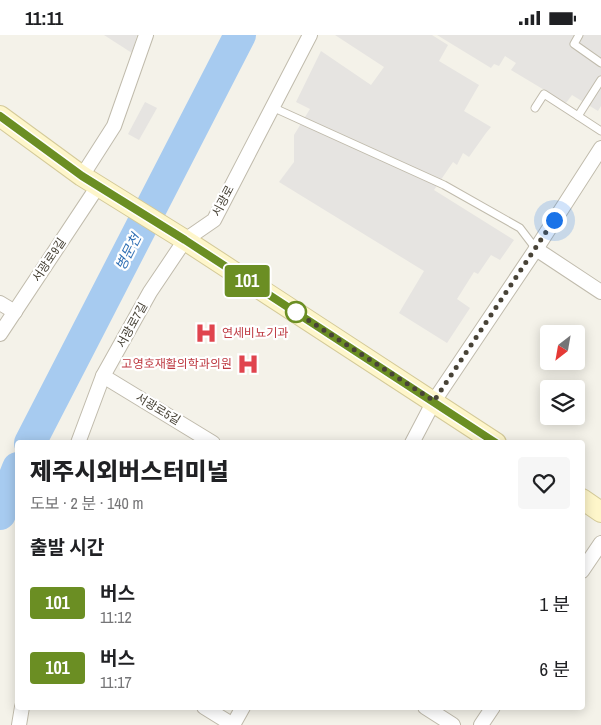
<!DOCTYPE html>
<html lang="ko">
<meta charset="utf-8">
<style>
body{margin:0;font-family:"Archivo Narrow","Noto Sans KR",sans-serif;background:#f6f6f6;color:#202124;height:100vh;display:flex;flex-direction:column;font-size:19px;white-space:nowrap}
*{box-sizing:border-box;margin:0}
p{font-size:16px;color:#757577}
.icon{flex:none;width:28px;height:28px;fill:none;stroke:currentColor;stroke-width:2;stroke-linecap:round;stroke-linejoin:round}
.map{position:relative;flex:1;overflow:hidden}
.side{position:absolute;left:15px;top:405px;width:570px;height:270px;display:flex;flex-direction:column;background:#fff;border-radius:5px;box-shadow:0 2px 12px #0003}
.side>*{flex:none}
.badge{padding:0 10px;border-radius:4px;font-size:18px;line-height:32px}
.needle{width:32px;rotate:211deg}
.buttons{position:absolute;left:540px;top:290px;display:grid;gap:10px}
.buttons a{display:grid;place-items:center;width:45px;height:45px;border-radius:5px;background:#fff;box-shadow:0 2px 12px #0003;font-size:25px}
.you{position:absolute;width:25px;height:25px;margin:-12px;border:4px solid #fff;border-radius:50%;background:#1a73e8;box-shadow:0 0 0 8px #1a73e833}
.map>.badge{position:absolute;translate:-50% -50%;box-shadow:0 0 0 2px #fff}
h2{padding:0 15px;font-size:19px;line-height:45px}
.round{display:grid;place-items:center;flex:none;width:52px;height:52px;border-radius:5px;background:#f6f6f6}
.headline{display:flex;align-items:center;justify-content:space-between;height:85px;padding:0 15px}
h1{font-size:24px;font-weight:800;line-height:38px}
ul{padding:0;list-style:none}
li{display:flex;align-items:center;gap:15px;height:65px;padding:0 15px}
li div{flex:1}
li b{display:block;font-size:19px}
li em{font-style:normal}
li .badge{min-width:55px;font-weight:700;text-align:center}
.status{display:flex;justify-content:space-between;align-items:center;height:35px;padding:0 25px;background:#fff;direction:ltr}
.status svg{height:14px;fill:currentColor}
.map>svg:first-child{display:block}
</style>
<div class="status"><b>11:11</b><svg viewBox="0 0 49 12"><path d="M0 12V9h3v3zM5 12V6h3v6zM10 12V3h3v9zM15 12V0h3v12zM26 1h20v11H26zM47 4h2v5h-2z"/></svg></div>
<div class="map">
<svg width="601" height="690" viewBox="0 0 601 690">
<rect width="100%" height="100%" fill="#f4f2e9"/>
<g fill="#e6e4e1">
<path d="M104 0H137L132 18Z"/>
<path d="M335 0H432L448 10 439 26 479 50 464 76 491 92 486 98 469 122 463 118 457 130 453 127 434 155 514 205 500 225 491 220 478 239 474 237 457 264 470 273 447 308 399 278 424 236 279 147 294 127V100L310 74 296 67 321 16 371 50 384 32Z"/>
<path d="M437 0H601V71L598 76 572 60 566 68 511 35 516 28 505 21 499 31 494 29 491 33Z"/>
<path d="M145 67 157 73 139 105 128 99Z"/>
</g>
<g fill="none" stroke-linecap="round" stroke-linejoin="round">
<g stroke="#a7cbf0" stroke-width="32">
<path d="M30 408 240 0"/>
<path d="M0 479 18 433"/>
</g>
<g stroke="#c0bbac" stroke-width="9">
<g id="lane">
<path d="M579 0 574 9 601 28"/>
<path d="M601 45 578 81 601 96"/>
<path d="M272 72 444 150 520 193 536 214"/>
<path d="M535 73 544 59 578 81"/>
</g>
</g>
<g stroke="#c0bbac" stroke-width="16">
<g id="street">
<path d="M82 141 114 91 146 0"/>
<path d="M536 214 601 257"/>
<path d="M0 268 15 277"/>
<path d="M0 299 98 151"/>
<path d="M103 341 213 408"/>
<path d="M78 408 103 341 150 257 185 205 214 185 310 0"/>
<path d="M412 408 434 366 536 214 601 113"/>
<path d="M582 536 601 508"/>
<path d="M204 672 233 690"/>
<path d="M425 672 453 690"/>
<path d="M19 690 22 672"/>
<path d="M233 690 243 672"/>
<path d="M481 690 493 672"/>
</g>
</g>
<g stroke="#d4ca99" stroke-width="22">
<g id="secondary">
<path d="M0 81 82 141 185 205 496 408"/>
<path d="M582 464 601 477"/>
</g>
</g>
<use href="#lane" stroke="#fff" stroke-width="7"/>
<use href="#street" stroke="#fff" stroke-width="14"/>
<use href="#secondary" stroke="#fef6ca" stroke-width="20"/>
</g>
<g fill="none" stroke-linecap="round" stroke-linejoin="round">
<g stroke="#fff" stroke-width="11">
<path id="line" d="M0 81 82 141 185 205 496 408"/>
</g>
<use href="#line" stroke="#6b8e23" stroke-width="8"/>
<path stroke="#484337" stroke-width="5" stroke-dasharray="0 9" d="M296 277 291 274 434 366 554 185"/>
</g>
<defs>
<g id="hospital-bare" transform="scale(1.725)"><path d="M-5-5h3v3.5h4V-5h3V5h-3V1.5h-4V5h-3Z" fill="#e0444e" stroke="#fff" stroke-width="2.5" paint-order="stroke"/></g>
</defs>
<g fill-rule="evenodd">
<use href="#hospital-bare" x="206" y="298"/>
<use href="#hospital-bare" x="248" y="329"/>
</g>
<circle fill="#fff" stroke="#6b8e23" stroke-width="2.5" cx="296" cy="277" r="10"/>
<g text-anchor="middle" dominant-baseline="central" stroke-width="4.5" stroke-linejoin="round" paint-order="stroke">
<g font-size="12" fill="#484337" stroke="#fff">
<text transform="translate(223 166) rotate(-62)">서광로</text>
<text transform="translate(49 225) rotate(-56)">서광로9길</text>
<text transform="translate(132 290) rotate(-61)">서광로7길</text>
<text transform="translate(158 374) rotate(31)">서광로5길</text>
</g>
<g font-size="12" fill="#be3a42" stroke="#fff" text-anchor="start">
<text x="222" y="298">연세비뇨기과</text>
<text x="232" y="329" text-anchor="end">고영호재활의학과의원</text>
</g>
<g font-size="14" font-style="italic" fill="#3170b4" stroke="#fff">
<text transform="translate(128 217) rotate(-63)">병문천</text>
</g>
</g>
</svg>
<div class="buttons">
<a><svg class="needle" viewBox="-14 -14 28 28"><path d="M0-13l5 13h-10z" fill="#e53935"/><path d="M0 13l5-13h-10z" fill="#757577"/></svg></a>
<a><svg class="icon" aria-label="layers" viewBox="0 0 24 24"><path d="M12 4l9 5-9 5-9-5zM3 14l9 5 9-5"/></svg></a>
</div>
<div class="you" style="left:554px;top:185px"></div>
<b class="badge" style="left:247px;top:246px;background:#6b8e23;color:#fff">101</b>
<section class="side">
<div class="headline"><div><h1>제주시외버스터미널</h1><p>도보 · 2 분 · 140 m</p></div><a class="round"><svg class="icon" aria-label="heart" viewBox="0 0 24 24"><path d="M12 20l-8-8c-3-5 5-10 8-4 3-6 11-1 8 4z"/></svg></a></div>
<h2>출발 시간</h2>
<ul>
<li><span class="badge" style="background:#6b8e23;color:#fff">101</span><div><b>버스</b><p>11:12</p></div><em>1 분</em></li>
<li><span class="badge" style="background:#6b8e23;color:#fff">101</span><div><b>버스</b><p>11:17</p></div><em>6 분</em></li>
</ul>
</section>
</div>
